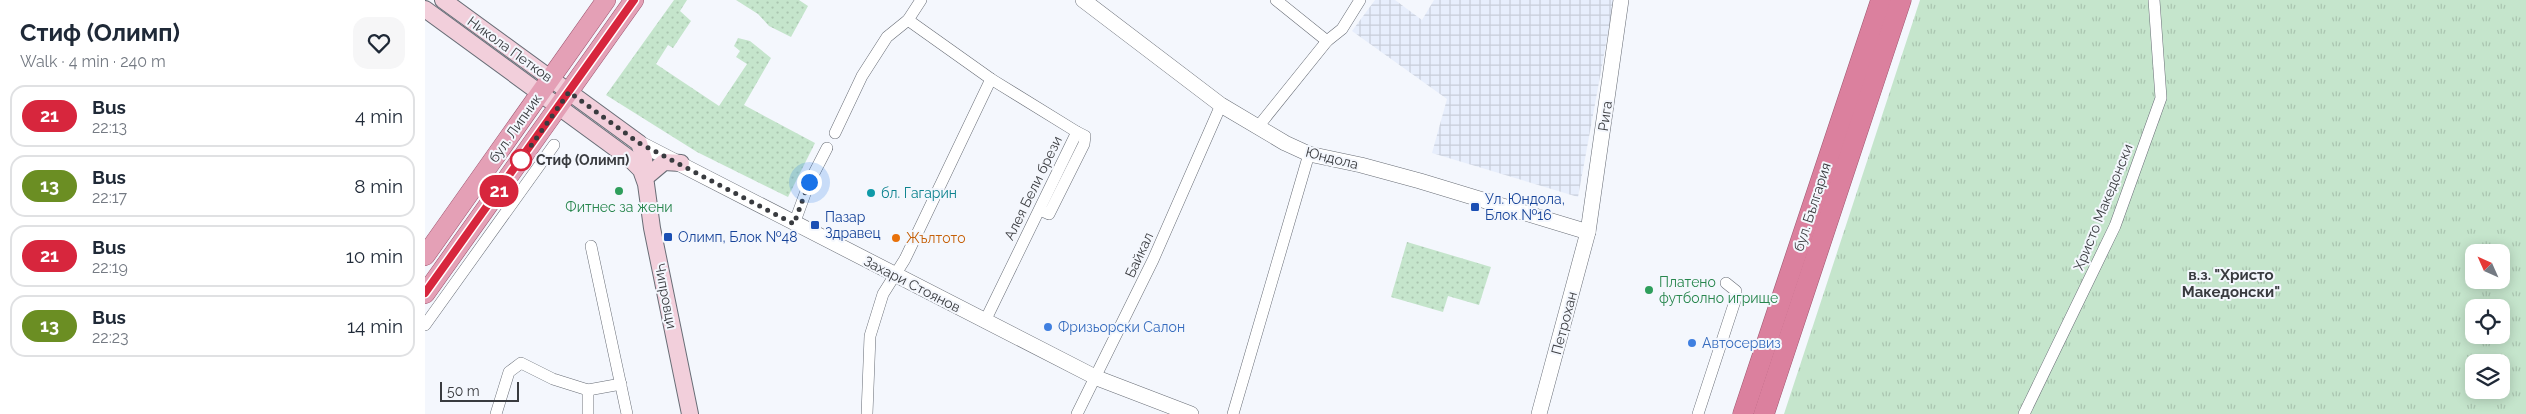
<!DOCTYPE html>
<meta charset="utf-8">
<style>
body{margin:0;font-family:Raleway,sans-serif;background:#f6f6f7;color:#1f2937;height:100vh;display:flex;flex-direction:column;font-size:19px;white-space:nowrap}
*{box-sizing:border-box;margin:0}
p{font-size:16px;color:#747a83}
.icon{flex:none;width:28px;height:28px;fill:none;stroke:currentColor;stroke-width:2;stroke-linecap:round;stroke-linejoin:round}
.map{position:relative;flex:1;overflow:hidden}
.sheet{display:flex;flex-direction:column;background:#fff;width:425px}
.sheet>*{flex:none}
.badge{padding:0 10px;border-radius:16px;font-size:18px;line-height:32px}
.needle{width:32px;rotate:315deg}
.buttons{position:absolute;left:2040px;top:244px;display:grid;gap:10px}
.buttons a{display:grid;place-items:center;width:45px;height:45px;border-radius:10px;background:#fff;box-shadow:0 2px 12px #0003;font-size:25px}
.scale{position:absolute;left:15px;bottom:12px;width:79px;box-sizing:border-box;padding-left:5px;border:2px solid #393b3f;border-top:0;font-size:14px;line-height:18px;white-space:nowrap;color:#393b3f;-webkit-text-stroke:4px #f4f7fd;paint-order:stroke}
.you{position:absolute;width:25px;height:25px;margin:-12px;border:4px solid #fff;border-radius:50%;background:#1a73e8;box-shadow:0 0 0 8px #1a73e833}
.map>.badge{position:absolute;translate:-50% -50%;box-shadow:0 0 0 2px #fff}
.round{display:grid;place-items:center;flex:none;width:52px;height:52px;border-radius:15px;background:#f6f6f7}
.headline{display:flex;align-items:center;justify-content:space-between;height:85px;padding:0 20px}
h1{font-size:24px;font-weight:700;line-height:38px}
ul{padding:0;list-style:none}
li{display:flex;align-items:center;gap:15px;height:62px;margin:0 10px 8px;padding:0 10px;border:2px solid #e0e1e3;border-radius:15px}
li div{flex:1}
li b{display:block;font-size:19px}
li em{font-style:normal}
li .badge{min-width:55px;font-weight:700;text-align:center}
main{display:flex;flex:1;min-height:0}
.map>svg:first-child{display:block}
</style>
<main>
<section class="sheet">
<div class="headline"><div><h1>Стиф (Олимп)</h1><p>Walk · 4 min · 240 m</p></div><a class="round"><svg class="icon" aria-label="heart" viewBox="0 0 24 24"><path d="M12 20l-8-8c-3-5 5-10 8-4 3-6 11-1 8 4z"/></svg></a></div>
<ul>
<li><span class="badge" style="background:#d7263d;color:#fff">21</span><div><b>Bus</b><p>22:13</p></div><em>4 min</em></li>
<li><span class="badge" style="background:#6b8e23;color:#fff">13</span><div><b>Bus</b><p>22:17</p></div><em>8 min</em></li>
<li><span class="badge" style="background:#d7263d;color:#fff">21</span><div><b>Bus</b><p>22:19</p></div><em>10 min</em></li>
<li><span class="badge" style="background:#6b8e23;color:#fff">13</span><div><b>Bus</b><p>22:23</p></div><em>14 min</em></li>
</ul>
</section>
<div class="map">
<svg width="2101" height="414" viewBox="0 0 2101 414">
<defs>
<pattern id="industrial-grid" width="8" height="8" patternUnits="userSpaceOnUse" patternTransform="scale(1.25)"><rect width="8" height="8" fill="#e7eefc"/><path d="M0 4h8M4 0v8" fill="none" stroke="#c7cdd9"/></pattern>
<pattern id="grass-tufts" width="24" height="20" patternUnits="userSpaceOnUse" patternTransform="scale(1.25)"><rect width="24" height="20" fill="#c5e5cc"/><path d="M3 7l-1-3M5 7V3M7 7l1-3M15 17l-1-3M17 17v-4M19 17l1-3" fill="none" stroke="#aac5b0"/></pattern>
<pattern id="park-dots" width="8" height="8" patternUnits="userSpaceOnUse" patternTransform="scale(1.25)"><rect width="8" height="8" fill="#c5e5cc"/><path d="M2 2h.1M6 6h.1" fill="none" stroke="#aac5b0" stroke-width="1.8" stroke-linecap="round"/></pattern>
</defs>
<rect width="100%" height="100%" fill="#f4f7fd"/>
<path fill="url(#industrial-grid)" d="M950 0H970L997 20 1009 0H1189L1153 197 1007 153 1022 99 927 31Z"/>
<path fill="url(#grass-tufts)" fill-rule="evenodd" d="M1495 0H2101V414H1359ZM2049 252H2076V280H2049ZM2049 308H2076V335H2049ZM2049 362H2076V390H2049Z"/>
<g fill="url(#park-dots)">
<path d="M249 0H262L255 11 266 21 248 48 243 45 231 64 294 106 322 64 311 57 315 51 309 46 313 38 325 41 346 58 319 105 390 143 363 197 272 152 181 95Z"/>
<path d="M311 0H374L383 6 366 37 344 26 333 14Z"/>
<path d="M982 242 1066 267 1054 305 1023 296 1018 312 966 297Z"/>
</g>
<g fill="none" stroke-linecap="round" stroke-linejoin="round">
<g stroke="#686d76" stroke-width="12">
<g id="minor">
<path d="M851 0 902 41"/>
<path d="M832 128 902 41 917 29 935 0"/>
<path d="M410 133 437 76 462 37 483 20 496 0"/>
<path d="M615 210 624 214 659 144 660 136 652 132"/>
<path d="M369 224 384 183 402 148"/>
<path d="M166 246 202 414"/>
<path d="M560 321 652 132 566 79"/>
<path d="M0 325 129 145"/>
<path d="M163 390V414"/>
<path d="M71 414 84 372 96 363 128 379 163 390 196 384"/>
<path d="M442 414 445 336 458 294 480 259 566 79 483 20"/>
<path d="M652 414 728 260 796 105"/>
<path d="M808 414 884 154"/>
<path d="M1273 414 1311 298V291L1301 283"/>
<path d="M1599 414 1690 226 1736 98 1729 0"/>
</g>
</g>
<g stroke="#686d76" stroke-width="16">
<g id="tertiary">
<path d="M658 0 796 105 860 143 884 154 936 165 995 181 1163 232"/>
<path d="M214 143 672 378 766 414"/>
<path d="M1114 414 1163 232 1196 0"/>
</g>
</g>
<g stroke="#686d76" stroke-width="18">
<g id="secondary">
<path d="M18 0 214 143 219 159 220 176"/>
<path d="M0 9 205 159 216 170 221 184 227 228 265 414"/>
<path d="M220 178 239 162 256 163"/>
</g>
</g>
<g stroke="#9c536d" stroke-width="20">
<g id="primary">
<path d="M0 256 181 0"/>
<path d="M0 294 209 0"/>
</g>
</g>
<g stroke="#9c536d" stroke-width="21">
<g id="trunk">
<path d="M1318 414 1456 0"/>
<path d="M1339 414 1476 0"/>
</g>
</g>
<use href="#minor" stroke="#fff" stroke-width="11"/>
<use href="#tertiary" stroke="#fff" stroke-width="15"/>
<use href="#secondary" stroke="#f2cfdb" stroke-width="16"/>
<use href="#primary" stroke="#e4a0b6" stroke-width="19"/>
<use href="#trunk" stroke="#db809e" stroke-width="20"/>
</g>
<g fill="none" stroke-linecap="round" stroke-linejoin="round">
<g stroke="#fff" stroke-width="11">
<path id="line" d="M0 293 209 0"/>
</g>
<use href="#line" stroke="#d7263d" stroke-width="8"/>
<path stroke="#393b3f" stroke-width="5" stroke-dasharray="0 9" d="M96 160 144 92 214 143 369 224 384 182"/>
</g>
<circle fill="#fff" stroke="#d7263d" stroke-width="2.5" cx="96" cy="160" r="10"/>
<g fill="#2e9e5b" stroke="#f4f7fd" stroke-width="2">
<circle cx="194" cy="191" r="5"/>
<circle cx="1224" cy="290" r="5"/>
</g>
<circle fill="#0f9aa8" stroke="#f4f7fd" stroke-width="2" cx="446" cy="193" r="5"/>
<g fill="#1a4fb4" stroke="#f4f7fd" stroke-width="2">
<rect x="1045" y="202" width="10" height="10" rx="2.5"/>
<rect x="385" y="220" width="10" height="10" rx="2.5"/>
<rect x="238" y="232" width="10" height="10" rx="2.5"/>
</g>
<circle fill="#e8710a" stroke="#f4f7fd" stroke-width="2" cx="471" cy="238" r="5"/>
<g fill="#3f7fe0" stroke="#f4f7fd" stroke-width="2">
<circle cx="623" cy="327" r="5"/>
<circle cx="1267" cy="343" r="5"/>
</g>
<g text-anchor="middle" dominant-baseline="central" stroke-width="4" stroke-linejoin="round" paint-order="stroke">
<g font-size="14" fill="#393b3f" stroke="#f4f7fd">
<text transform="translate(85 49) rotate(36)">Никола Петков</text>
<text transform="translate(1180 116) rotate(-82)">Рига</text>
<text transform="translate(90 128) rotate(-55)">бул. Липник</text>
<text transform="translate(907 158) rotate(14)">Юндола</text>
<text transform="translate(608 188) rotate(-64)">Алея Бели брези</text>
<text transform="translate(1387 207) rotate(-72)">бул. България</text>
<text transform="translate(1678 207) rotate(-68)">Христо Македонски</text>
<text transform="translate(714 255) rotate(-65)">Байкал</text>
<text transform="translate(487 284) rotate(27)">Захари Стоянов</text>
<text transform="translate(241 296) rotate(79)">Чипровци</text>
<text transform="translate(1139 323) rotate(-75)">Петрохан</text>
</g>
<g font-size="14" font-weight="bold" fill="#393b3f" stroke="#f4f7fd" text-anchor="start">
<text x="111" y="160">Стиф (Олимп)</text>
</g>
<g font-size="14" fill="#0d838f" stroke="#f4f7fd" text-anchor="start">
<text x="456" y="193">бл. Гагарин</text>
</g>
<g font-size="14" fill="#164399" stroke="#f4f7fd" text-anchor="start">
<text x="1060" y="199">Ул. Юндола,<tspan x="1060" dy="16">Блок №16</tspan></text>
<text x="400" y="217">Пазар<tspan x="400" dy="16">Здравец</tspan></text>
<text x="253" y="237">Олимп, Блок №48</text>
</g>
<g font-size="14" fill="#27864d" stroke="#f4f7fd">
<text x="194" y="207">Фитнес за жени</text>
<text x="1234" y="282" text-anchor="start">Платено<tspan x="1234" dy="16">футболно игрище</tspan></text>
</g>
<g font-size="14" fill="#c56008" stroke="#f4f7fd" text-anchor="start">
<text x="481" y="238">Жълтото</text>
</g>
<g font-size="14" fill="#366cbe" stroke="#f4f7fd" text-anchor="start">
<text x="633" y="327">Фризьорски Салон</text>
<text x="1277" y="343">Автосервиз</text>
</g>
<g font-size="15" font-weight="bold" fill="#393b3f" stroke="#f4f7fd">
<text x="1806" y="275">в.з. "Христо<tspan x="1806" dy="17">Македонски"</tspan></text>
</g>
</g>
</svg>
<div class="buttons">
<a><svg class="needle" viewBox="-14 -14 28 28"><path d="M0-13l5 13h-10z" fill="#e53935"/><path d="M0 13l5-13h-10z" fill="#747a83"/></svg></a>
<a><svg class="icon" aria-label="locate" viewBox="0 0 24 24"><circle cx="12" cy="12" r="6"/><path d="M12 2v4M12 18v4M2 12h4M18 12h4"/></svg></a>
<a><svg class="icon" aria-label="layers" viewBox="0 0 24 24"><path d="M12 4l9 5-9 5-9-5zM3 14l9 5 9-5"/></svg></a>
</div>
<div class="scale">50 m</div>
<div class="you" style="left:384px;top:182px"></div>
<b class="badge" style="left:74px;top:191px;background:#d7263d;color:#fff">21</b>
</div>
</main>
